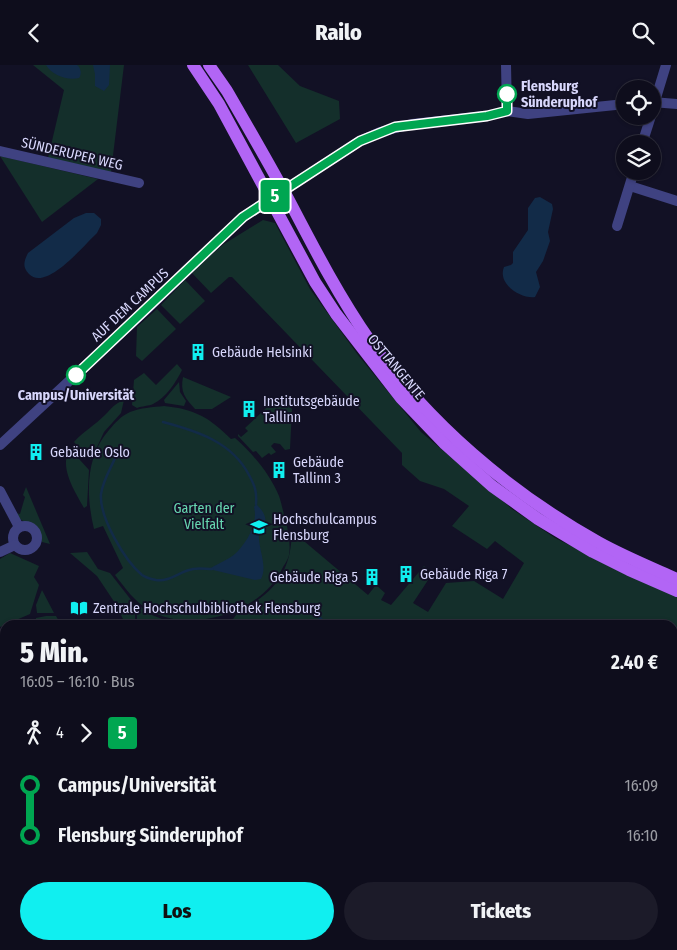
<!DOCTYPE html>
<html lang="de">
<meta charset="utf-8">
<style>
body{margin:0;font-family:"Fira Sans Condensed",sans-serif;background:#1c1b29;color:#f1f3f6;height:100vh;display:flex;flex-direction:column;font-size:19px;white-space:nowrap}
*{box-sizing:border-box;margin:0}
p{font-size:16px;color:#9b9ca3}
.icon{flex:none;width:28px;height:28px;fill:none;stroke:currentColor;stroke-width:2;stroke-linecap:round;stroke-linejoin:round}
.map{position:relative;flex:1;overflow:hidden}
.sheet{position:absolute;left:0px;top:555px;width:678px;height:330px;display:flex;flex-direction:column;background:#0e0d1c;border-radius:15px 15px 0 0;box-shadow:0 1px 4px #0004,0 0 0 1px #2e2d3b}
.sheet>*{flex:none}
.badge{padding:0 10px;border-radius:4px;font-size:18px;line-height:32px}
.fabs{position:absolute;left:616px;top:15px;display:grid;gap:10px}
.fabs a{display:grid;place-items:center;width:45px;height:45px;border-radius:50%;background:#0e0d1c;box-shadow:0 1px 4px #0004,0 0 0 1px #2e2d3b;font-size:25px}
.map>.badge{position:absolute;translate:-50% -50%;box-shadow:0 0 0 2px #fff}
.legs{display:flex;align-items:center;gap:8px;height:55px;padding:0 20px;font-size:16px}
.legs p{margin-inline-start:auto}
.overview{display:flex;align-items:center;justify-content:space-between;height:85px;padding:0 20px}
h1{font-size:28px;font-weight:800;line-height:38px}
.cta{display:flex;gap:10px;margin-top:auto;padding:10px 20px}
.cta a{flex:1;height:58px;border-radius:30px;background:#10eff0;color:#111;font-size:20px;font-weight:800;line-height:58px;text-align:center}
.cta a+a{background:#1c1b29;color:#f1f3f6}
ul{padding:0 20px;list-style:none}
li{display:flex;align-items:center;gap:18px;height:50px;font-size:19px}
li i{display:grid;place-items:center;width:8px;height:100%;margin:0 6px;background:currentColor}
li i::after{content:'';width:12px;height:12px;margin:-6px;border:4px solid;border-radius:50%;background:#0e0d1c}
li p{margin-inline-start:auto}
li:first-child i{background:linear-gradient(#0000 50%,currentColor 0)}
li:last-child i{background:linear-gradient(currentColor 50%,#0000 0)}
header{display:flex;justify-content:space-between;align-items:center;height:65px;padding:0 20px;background:#0e0d1c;font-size:22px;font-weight:800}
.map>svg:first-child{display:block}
</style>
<header><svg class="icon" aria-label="back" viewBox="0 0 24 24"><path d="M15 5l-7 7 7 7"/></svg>Railo<svg class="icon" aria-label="search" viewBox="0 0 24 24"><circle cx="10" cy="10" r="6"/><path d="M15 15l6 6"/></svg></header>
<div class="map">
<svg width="677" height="885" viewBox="0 0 677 885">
<rect width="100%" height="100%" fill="#121125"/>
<g fill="#142f2b">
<path d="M33 0H124L111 107 48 93 64 25Z"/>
<path d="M248 0H278L300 21 339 36 340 54 296 78Z"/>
<path d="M0 91 98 114 42 157Z"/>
<path d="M263 155 275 158 310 224 358 290 421 367 512 444 555 473 656 523 677 531V885H652L648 880H672V560H230C238 544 242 546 255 537 282 519 291 498 292 466L368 530 376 520 385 528 381 535 391 540 424 501 432 509 413 538 428 547 446 518 474 516 503 534 524 498 495 476 487 484 452 461 469 441 444 424 420 416 402 400V388L232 212H229L211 228 191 207 224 179Z"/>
<path d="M185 215 205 236 180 259 161 240Z"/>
<path d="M157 244 176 264 142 296 136 291 137 262Z"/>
<path d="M177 299 182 305C176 317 166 333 153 339 149 341 142 341 137 343L132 340 134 315 144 308 156 320Z"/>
<path d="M183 312 231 332 212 344H195C185 333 180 327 183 312Z"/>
<path d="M179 317 180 327 186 336 184 341 165 338 164 335Z"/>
<path d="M279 331 292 344 290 384 285 385 280 379 274 378 271 381 276 387 271 390 269 388 262 393 256 386 253 387 238 371V369L241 372 248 366 245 363Z"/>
<path d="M124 335 121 348 104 367 91 395 74 377C84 366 95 360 105 350 113 342 114 339 124 335Z"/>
<path d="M164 341C195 344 210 353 231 374L235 373C252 388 270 409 279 431 282 439 283 448 286 456 288 467 291 480 289 490 288 495 284 500 282 504 262 547 191 570 149 545 135 537 125 523 115 510L123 503 103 461 94 464C86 431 85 392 109 365 115 358 121 351 130 347 140 343 153 342 164 341Z"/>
<path d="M70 384 89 405 87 441 84 443C77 430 65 412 66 396 66 392 68 388 70 384Z"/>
<path d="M26 422 50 479 42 477C40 452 24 464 15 448L20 449 25 432 23 430Z"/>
<path d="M87 487 98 504 110 508 135 540V560H126L115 538 97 511 70 488Z"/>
<path d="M10 488 39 501 34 512 39 520 30 549 0 562V494Z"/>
<path d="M42 525 54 548H37L36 540Z"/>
<path d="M137 539 152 550 167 556 204 560H137Z"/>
<path d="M46 551H56L61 560H36V553Z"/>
<path d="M5 563V637L4 639 0 637V566Z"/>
<path d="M342 880H646L649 885H342L344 882Z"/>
</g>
<g fill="#122b48">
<path d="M46 0H77C81 3 82 9 79 13 67 16 52 10 46 0Z"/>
<path d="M93 0H110L109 20 104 26 95 21V9Z"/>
<path d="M540 132 552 139 553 144 548 167 550 176 543 196 536 207 540 222 535 232C521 234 497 219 504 202L511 200 513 198V187L528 165V143L535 133Z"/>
<path d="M86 148H94L101 154V160L97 168C84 180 46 227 29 209 22 202 24 196 28 188L74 153Z"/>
<path d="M256 439C259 442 264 447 265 452 267 459 260 463 259 470 258 484 268 501 261 514L255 515 213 505 211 503C219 498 232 493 238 486 249 474 258 457 254 442Z"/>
<path d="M551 880H631L640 885H546Z"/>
</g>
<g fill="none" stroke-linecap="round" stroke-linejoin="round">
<g stroke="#122b48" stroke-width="2.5">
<path d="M163 357C197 366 232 377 249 410 255 421 257 427 256 439"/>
<path d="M118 386C113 400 103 414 101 429 99 452 125 496 142 510 146 513 151 514 156 515 170 517 180 506 193 504 199 503 206 504 212 504"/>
<path d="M311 539 316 549 327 560"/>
</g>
<g stroke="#3f4281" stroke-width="10">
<path d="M506 0 507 46"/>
<path d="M652 37 677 39"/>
<path d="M652 46 666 0"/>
<path d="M642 79 651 51"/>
<path d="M0 86 139 118"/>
<path d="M630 121 677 136"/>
<path d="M617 161 634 106"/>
<path d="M0 380 149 242 243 152 360 76 380 67 412 59 487 51 507 46 528 49 625 39"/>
<path d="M0 426 19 462"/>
<circle cx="25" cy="473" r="12"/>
<path d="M0 487 15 480"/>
<path d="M141 880 144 885"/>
<path d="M120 885 123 880"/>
</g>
<g stroke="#b265f5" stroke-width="12">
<path d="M193 0 219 39 315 217 336 249 401 333 445 379 492 421 538 454 593 487 629 505 677 526"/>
<path d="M209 0 227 26C249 64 271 102 292 141 316 187 340 233 370 276 429 359 509 427 598 477 623 491 650 502 677 514"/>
</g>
</g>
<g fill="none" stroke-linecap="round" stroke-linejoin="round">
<g stroke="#fff" stroke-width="11">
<path id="line-1" d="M76 310 243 152 360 76 395 62 487 51 507 46V29"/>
</g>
<use href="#line-1" stroke="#00a651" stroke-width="8"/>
</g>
<defs>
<g id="building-bare" transform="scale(1.35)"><path d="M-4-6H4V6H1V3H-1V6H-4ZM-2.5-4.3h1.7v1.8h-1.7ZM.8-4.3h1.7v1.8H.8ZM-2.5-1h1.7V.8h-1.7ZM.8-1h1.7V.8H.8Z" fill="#10eff0" stroke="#121125" stroke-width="2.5" paint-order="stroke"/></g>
<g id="university-bare" transform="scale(1.35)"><path d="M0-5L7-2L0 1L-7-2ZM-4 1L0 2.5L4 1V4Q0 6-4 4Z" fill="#10eff0" stroke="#121125" stroke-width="2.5" paint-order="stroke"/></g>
<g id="library-bare" transform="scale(1.35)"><path d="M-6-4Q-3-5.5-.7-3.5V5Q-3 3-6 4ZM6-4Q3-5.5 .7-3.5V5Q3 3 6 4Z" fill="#10eff0" stroke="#121125" stroke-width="2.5" paint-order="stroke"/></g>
</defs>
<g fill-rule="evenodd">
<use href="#building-bare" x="198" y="287"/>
<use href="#building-bare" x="249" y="344"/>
<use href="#building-bare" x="36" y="387"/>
<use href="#building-bare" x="279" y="405"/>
<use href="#university-bare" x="259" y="462"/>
<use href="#building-bare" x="406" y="509"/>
<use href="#building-bare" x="372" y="512"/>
<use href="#library-bare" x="79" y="543"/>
</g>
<g fill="#fff" stroke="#00a651" stroke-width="2.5">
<circle cx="507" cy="29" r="9"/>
<circle cx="76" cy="310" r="9"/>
</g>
<g text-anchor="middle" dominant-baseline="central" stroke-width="4" stroke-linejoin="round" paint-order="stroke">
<g font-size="14" font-weight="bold" fill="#d8d7fc" stroke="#121125" text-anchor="start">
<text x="521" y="21">Flensburg<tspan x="521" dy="16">Sünderuphof</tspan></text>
<text x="76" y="330" text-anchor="middle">Campus/Universität</text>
</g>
<g font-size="14" fill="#d8d7fc" stroke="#121125">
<text transform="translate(72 89) rotate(13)">SÜNDERUPER WEG</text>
<text transform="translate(130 240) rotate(-43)">AUF DEM CAMPUS</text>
<text transform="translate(396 302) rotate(50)">OSTTANGENTE</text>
</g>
<g font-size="14" fill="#d8d7fc" stroke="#121125" text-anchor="start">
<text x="212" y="287">Gebäude Helsinki</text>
<text x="263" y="336">Institutsgebäude<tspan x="263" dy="16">Tallinn</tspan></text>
<text x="50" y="387">Gebäude Oslo</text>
<text x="293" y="397">Gebäude<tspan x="293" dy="16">Tallinn 3</tspan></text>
<text x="273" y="454">Hochschulcampus<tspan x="273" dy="16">Flensburg</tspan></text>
<text x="420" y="509">Gebäude Riga 7</text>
<text x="358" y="512" text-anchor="end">Gebäude Riga 5</text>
<text x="93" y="543">Zentrale Hochschulbibliothek Flensburg</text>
</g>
<g font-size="14" fill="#67d8b1" stroke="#121125">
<text x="204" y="443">Garten der<tspan x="204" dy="16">Vielfalt</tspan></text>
</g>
</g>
</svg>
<div class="fabs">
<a><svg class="icon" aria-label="locate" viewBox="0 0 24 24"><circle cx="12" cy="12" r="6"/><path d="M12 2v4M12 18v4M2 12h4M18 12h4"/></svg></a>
<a><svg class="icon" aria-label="layers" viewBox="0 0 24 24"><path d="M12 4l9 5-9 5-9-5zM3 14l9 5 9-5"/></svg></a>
</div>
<b class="badge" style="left:275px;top:131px;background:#00a651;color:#fff">5</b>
<section class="sheet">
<div class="overview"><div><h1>5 Min.</h1><p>16:05 – 16:10 · Bus</p></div><b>2.40 €</b></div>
<div class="legs"><svg class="icon" aria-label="walk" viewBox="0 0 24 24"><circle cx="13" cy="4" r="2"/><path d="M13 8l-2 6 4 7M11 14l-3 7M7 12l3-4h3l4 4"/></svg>4<svg class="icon" aria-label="forward" viewBox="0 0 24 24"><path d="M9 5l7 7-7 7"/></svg><b class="badge" style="background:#00a651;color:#fff">5</b></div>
<ul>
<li><i style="color:#00a651"></i><b>Campus/Universität</b><p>16:09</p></li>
<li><i style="color:#00a651"></i><b>Flensburg Sünderuphof</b><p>16:10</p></li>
</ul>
<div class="cta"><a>Los</a><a>Tickets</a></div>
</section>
</div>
